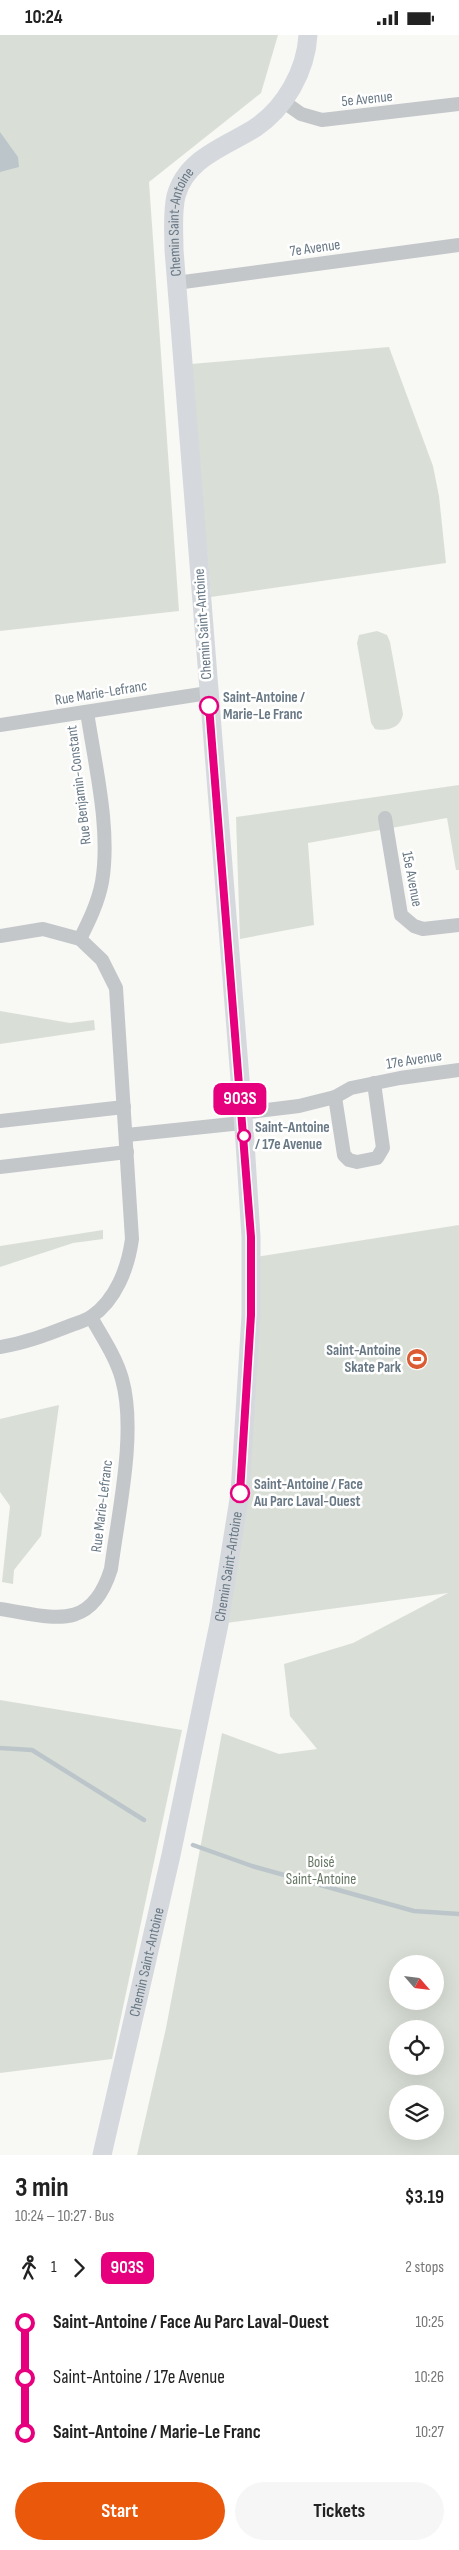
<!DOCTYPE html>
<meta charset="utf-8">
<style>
body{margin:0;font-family:"Sofia Sans Condensed",sans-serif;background:#f6f6f6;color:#222;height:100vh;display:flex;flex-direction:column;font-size:19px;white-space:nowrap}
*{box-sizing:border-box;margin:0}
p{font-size:16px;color:#767676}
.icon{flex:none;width:28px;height:28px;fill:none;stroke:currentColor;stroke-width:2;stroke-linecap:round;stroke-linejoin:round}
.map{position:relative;height:2120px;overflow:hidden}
.panel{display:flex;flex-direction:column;background:#fff;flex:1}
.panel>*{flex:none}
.badge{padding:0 10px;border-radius:8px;font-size:18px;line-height:32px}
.needle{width:32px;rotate:118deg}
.buttons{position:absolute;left:389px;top:1920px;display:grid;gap:10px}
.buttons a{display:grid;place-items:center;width:55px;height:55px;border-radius:50%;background:#fff;box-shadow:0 5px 20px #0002;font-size:25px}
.map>.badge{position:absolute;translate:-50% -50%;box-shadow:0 0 0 2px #fff}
.legs{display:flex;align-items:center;gap:8px;height:55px;padding:0 15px;font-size:16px}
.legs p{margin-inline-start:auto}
.overview{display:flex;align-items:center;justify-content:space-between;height:85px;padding:0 15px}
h1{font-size:28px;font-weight:700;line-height:38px}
.button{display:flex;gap:10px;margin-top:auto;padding:10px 15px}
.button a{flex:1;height:58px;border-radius:30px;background:#ea580c;color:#fff;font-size:20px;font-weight:700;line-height:58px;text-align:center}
.button a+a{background:#f6f6f6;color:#222}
ul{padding:0 15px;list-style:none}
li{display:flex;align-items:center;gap:18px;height:55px;font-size:19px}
li i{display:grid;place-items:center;width:8px;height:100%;margin:0 6px;background:currentColor}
li i::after{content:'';width:12px;height:12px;margin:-6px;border:4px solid;border-radius:50%;background:#fff}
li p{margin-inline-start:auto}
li:first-child i{background:linear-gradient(#0000 50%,currentColor 0)}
li:last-child i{background:linear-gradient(currentColor 50%,#0000 0)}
.status{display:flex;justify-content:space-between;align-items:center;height:35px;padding:0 25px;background:#fff;direction:ltr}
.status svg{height:14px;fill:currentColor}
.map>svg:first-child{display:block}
</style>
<div class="status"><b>10:24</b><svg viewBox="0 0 49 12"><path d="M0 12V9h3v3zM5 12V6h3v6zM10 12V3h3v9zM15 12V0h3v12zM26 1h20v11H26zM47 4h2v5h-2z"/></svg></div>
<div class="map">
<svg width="459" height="2120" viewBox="0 0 459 2120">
<rect width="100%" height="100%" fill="#f8f8f5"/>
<g fill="#d9dfd6" fill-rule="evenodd">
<path d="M0 0H278L261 58 149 147 179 576 0 596Z"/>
<path d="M389 312 433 431 439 461 446 528 211 562 191 329Z"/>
<path d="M377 596 387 600 390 607 403 679C401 692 388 697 375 694L371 688 357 608 359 600Z"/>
<path d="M459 750V835H456L447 783 308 808 314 890 240 904 236 782Z"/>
<path d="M0 976 70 988 94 985 95 995 0 1009Z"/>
<path d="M459 1190V2120H137L166 1993 222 1698 279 1719 317 1714 290 1681 284 1629 353 1608 448 1558 219 1589 240 1458 243 1224ZM398 1929H435V1966H398ZM398 1994H435V2031H398ZM398 2059H435V2096H398Z"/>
<path d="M103 1195V1204L73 1208 0 1232V1211Z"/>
<path d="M59 1370 41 1501 14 1535 13 1549 2 1547 10 1471 0 1457V1384Z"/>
<path d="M0 1665 182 1695 112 2024 0 2038Z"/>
</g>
<path fill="#bcc6ca" d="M0 97 18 122 19 132 0 137Z"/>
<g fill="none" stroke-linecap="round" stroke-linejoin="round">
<g stroke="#bcc6ca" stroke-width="4.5">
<path d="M0 1713 32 1715 144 1785"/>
<path d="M193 1810 252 1831 414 1876 459 1879"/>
</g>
<g stroke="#c3c7ca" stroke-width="14">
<path d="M284 67 301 79 322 85 459 69"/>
<path d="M176 248 459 210"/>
<path d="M0 690 208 658"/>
<path d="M385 783 401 880 414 891 423 894 459 890"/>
<path d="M0 901 43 894 80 904 102 925 116 953 132 1204C128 1233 116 1265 91 1282 85 1286 76 1288 69 1291 46 1300 25 1308 0 1312"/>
<path d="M80 904C89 886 98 868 102 847 111 795 95 730 87 677"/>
<path d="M335 1062 344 1120 349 1125 357 1127 377 1123 383 1113 374 1048"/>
<path d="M241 1078 299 1071 335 1062 351 1053 400 1043 459 1035"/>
<path d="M0 1086 124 1072"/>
<path d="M127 1100 242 1088"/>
<path d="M0 1132 127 1117"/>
<path d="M0 1574C53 1582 91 1598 111 1534 118 1479 137 1397 122 1344 116 1322 102 1302 91 1282"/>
</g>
<path stroke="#d5d9dd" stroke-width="19" id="s1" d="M102 2120 171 1820 219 1589 240 1458 251 1280V1202L245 1107 174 215C174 197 172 178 176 161 186 123 225 112 255 93 285 73 306 36 308 0"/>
</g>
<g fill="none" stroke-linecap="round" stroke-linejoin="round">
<g stroke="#fff" stroke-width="11">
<path id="line-1" d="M209 671 251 1202V1280L240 1458"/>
</g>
<use href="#line-1" stroke="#e6007e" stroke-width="8"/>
</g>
<defs>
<g id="stadium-disc" transform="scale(1.125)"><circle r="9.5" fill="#db5c32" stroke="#fff"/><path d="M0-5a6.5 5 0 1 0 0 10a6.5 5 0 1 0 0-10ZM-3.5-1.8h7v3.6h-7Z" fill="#fff"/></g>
</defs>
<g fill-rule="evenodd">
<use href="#stadium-disc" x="417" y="1324"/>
</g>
<g fill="#fff" stroke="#e6007e" stroke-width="2.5">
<circle cx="209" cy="671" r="9"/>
<circle cx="244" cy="1101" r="6"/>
<circle cx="240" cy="1458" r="9"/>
</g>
<g text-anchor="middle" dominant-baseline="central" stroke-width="5" stroke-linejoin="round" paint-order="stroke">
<g font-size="15" fill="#687885" stroke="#fff">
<text transform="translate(367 64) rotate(-6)">5e Avenue</text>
<text stroke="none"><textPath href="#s1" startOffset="1952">Chemin Saint-Antoine</textPath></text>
<text transform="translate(315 213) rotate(-8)">7e Avenue</text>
<text transform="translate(203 589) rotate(-94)">Chemin Saint-Antoine</text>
<text transform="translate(101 658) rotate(-9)">Rue Marie-Lefranc</text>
<text transform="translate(79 750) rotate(-97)">Rue Benjamin-Constant</text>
<text transform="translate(412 844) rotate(79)">15e Avenue</text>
<text transform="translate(414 1025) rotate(-9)">17e Avenue</text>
<text transform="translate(102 1471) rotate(-83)">Rue Marie-Lefranc</text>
<text stroke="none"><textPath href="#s1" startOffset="602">Chemin Saint-Antoine</textPath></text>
<text stroke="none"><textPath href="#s1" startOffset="198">Chemin Saint-Antoine</textPath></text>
</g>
<g font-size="15" font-weight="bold" fill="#687885" stroke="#fff" text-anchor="start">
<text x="223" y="662">Saint-Antoine /<tspan x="223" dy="17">Marie-Le Franc</tspan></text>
<text x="255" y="1092">Saint-Antoine<tspan x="255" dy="17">/ 17e Avenue</tspan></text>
<text x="254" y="1449">Saint-Antoine / Face<tspan x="254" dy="17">Au Parc Laval-Ouest</tspan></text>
</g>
<g font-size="15" font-weight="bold" fill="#687885" stroke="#fff" text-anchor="end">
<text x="401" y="1315">Saint-Antoine<tspan x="401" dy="17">Skate Park</tspan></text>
</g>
<g font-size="15" fill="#667763" stroke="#fff">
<text x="321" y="1827">Boisé<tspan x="321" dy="17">Saint-Antoine</tspan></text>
</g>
</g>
</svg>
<div class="buttons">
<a><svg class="needle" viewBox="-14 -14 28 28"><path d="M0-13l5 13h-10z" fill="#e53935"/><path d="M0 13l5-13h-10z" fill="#767676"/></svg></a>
<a><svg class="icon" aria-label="locate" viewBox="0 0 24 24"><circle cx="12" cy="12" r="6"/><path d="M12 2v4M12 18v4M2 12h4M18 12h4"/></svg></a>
<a><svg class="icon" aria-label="layers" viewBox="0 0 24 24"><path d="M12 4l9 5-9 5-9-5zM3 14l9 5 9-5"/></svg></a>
</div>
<b class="badge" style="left:240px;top:1064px;background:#e6007e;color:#fff">903S</b>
</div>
<section class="panel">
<div class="overview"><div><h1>3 min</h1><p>10:24 – 10:27 · Bus</p></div><b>$3.19</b></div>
<div class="legs"><svg class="icon" aria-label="walk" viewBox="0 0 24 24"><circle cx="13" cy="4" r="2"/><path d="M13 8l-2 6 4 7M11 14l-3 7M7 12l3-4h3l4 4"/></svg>1<svg class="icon" aria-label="forward" viewBox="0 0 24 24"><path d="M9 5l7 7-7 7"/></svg><b class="badge" style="background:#e6007e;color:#fff">903S</b><p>2 stops</p></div>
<ul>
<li><i style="color:#e6007e"></i><b>Saint-Antoine / Face Au Parc Laval-Ouest</b><p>10:25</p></li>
<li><i style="color:#e6007e"></i><span>Saint-Antoine / 17e Avenue</span><p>10:26</p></li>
<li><i style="color:#e6007e"></i><b>Saint-Antoine / Marie-Le Franc</b><p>10:27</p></li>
</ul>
<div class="button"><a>Start</a><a>Tickets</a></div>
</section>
